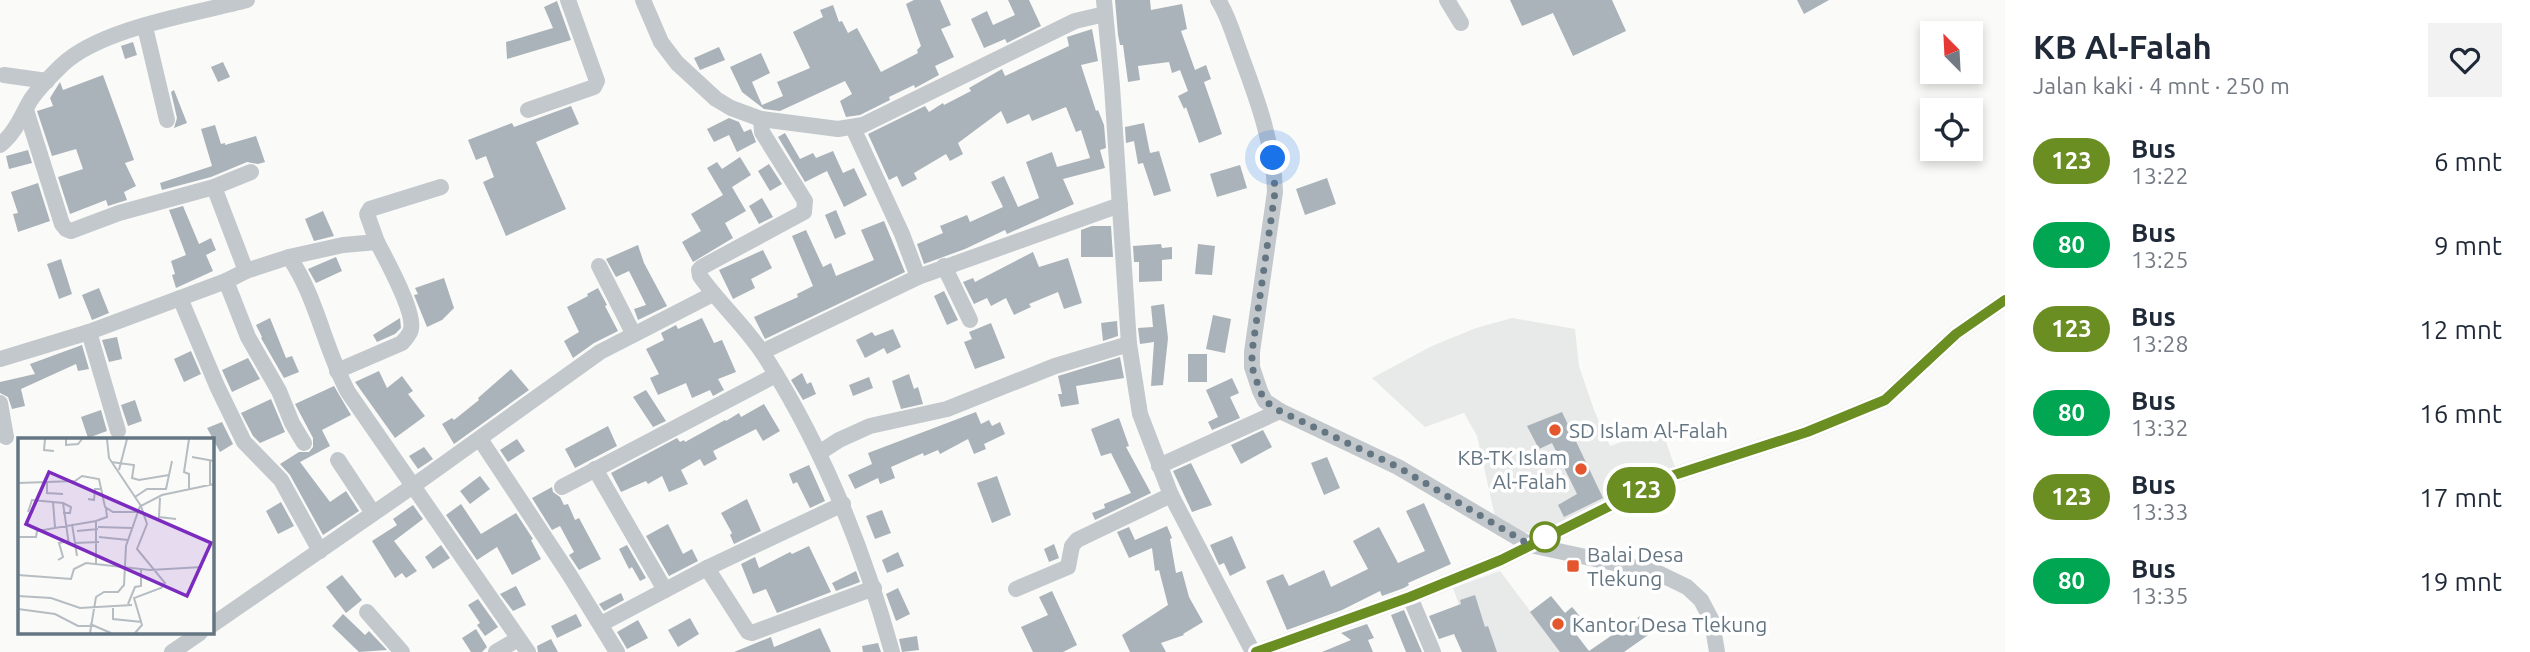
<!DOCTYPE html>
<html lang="id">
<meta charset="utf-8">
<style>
body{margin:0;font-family:Ubuntu,sans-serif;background:#f2f2f3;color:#1f2937;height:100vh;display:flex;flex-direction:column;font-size:26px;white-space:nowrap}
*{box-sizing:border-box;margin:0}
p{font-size:23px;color:#747a83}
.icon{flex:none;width:38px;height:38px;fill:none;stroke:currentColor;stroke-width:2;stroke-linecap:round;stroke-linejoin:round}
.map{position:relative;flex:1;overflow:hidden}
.panel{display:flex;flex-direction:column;background:#fff;width:525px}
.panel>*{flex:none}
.badge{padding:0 14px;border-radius:23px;font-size:24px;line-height:46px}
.needle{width:46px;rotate:336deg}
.controls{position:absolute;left:1920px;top:21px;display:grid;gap:14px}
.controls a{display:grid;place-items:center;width:63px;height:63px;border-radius:0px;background:#fff;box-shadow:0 4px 10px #0003;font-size:35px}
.you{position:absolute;width:35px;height:35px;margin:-18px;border:5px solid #fff;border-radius:50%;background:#1a73e8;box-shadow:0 0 0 10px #1a73e833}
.map>.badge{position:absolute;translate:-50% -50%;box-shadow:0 0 0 4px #fff}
.round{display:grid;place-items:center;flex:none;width:74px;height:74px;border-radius:0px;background:#f2f2f3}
.head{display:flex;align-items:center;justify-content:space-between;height:119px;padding:0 28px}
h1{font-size:33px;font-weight:700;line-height:52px}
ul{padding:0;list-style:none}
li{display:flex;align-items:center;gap:21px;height:84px;padding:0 28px}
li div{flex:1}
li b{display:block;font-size:26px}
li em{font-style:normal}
li .badge{min-width:77px;font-weight:700;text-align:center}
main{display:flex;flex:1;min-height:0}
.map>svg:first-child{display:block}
</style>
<main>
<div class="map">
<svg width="2005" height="652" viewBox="0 0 2005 652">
<rect width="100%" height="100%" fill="#fafaf8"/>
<g fill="#e8e9e9">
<path d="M1512 318 1575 329 1579 366 1594 410 1610 446 1661 428 1676 470 1545 532 1524 533 1496 521 1477 436 1464 413 1425 427 1372 378 1432 346 1476 328Z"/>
<path d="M1500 571 1561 652H1476L1453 588Z"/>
</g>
<g fill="#aab3b9">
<path d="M914 0H940L951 25 941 29 954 57 935 66 939 75 915 88 914 85 889 97 890 100 860 115 846 117 840 101 852 94 845 81 780 111 764 109 742 92 730 67 761 53 770 73 752 82 762 105 783 96 777 82 810 68 793 32 823 17 820 10 833 5 839 22 842 21 848 33 857 28 881 72 918 53 917 50 921 46 906 4Z"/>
<path d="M1008 0H1029L1041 26 1007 43 1005 39 984 48 971 19 987 11 993 25 1015 15Z"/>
<path d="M1115 0H1150L1151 10 1182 4 1187 29 1181 31 1195 70 1206 65 1211 79 1204 82 1222 134 1199 143 1186 107 1184 109 1178 96 1188 91 1180 70 1172 73 1169 62 1138 66 1140 80 1128 82 1123 45H1120L1118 35Z"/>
<path d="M1510 0H1612L1626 31 1573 56 1553 13 1522 26Z"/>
<path d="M1797 0H1829L1804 14Z"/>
<path d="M557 1 571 40 507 59 506 42 553 28 544 7Z"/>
<path d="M1092 29 1098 61 1081 65 1096 111 1098 110 1104 125 1106 148 1100 150 1105 168 1063 179 1074 204 1007 234 1005 230 965 249 924 264 917 244 943 233 940 226 967 215 970 222 1003 207 991 182 1004 176 1018 207 1039 198 1026 162 1052 152 1057 167 1090 158 1081 130 1076 132 1066 107 1032 121 1029 114 1007 124 1001 111 958 143 963 154 950 161 946 154 914 173 917 179 902 187 897 176 889 180 868 134 925 106 929 112 943 103 944 105 971 91 969 88 1002 69 1005 76 1069 46 1067 37Z"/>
<path d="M133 42 137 55 125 59 121 46Z"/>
<path d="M719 47 725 60 700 70 694 58Z"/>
<path d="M223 62 230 77 218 82 211 67Z"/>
<path d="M103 75 134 160 125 163 136 186 124 192 127 200 108 206 106 200 70 214 58 177 83 169 76 149 52 156 37 111 53 106 50 98 60 82 63 90Z"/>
<path d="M174 90 187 123 174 128 177 118 171 92Z"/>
<path d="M571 106 579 124 536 142 566 209 506 236 483 182 494 177 486 156 476 160 468 140 512 123 514 127Z"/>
<path d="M729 118 739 122 744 132 751 129 756 142 737 152 729 135 714 142 707 129Z"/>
<path d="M1144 123 1150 153 1159 151 1171 191 1154 196 1143 163 1138 164 1134 141 1126 143 1125 127Z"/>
<path d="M215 125 221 144 225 143V145L256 136 265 162 258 164 247 162 211 177 162 190 160 183 212 166 201 129Z"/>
<path d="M785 133 800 159 813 153 816 158 833 151 843 173 854 168 867 195 844 207 827 171 805 182 778 137Z"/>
<path d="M28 150 32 163 9 169 6 156Z"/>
<path d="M740 157 751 175 732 187 746 211 725 223 733 238 693 262 682 242 701 231 691 214 723 195 707 168 717 162 722 169Z"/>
<path d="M769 164 782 184 770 191 758 171Z"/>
<path d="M1240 165 1247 188 1217 197 1210 174Z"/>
<path d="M1327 178 1336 204 1305 215 1296 189Z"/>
<path d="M38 183 50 221 18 232 13 214 18 213 11 192Z"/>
<path d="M762 198 773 217 759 224 749 206Z"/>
<path d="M183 206 199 244 211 238 216 250 206 255 213 271 176 288 172 275 175 274 171 261 186 255 169 210Z"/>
<path d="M836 210 846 234 835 239 825 215Z"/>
<path d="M323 211 334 236 314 241 305 219Z"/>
<path d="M884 221 905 272 765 339 754 317 798 297 797 294 813 286 792 236 806 230 823 267 831 263 836 276 874 260 861 230Z"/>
<path d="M1092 226H1111L1113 257H1081V230Z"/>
<path d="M1161 244 1162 248 1172 247V259L1162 260V281L1139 282V262H1134L1133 246Z"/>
<path d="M1198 244 1215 246 1212 275 1195 274Z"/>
<path d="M638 245 644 263 667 306 638 320 634 309 646 305 629 271 616 277 606 259Z"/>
<path d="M763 250 772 268 751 279 755 288 733 299 719 270Z"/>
<path d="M1033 252 1039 267 1068 258 1082 303 1064 309 1058 292 1029 304 1031 307 1014 315 1006 298 991 306 987 298 974 304 963 282 973 278 975 282Z"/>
<path d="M336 257 342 271 316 283 308 269Z"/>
<path d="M61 259 72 294 59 299 47 264Z"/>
<path d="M444 278 454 308 442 320 427 327 414 295 418 294 415 288Z"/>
<path d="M99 288 109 313 92 320 82 295Z"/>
<path d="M598 288 607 305 605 306 618 331 594 343 573 358 564 341 579 332 567 307 588 296 587 294Z"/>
<path d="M944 291 958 320 947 325 934 296Z"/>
<path d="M1164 304 1168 338 1163 385 1151 386 1154 342 1140 344 1138 328 1153 327 1151 306Z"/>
<path d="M1213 315 1231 319 1225 353 1206 349Z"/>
<path d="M270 318 286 358 292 356 299 372 284 378 261 338 262 337 256 325Z"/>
<path d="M400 318 401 328 395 334 377 342 373 335Z"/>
<path d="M702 318 714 343 722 340 736 372 718 379 724 390 713 396 710 390 692 398 686 383 658 395 650 378 659 374 646 349 664 340 661 333 676 325 678 329Z"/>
<path d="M1117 321 1118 336 1103 341 1101 323Z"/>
<path d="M991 323 1005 358 975 369 964 342 972 339 969 332Z"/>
<path d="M893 329 901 347 887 354 884 348 865 358 856 340 872 332 875 336Z"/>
<path d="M117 337 122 359 109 362 102 340Z"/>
<path d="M82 345 89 369 78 371 76 364 21 389 25 406 12 409 8 397 0 393V382L35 374 30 364Z"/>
<path d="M191 351 201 374 184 382 174 359Z"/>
<rect x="1188" y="354" width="19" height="28"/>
<path d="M1120 357 1124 378 1076 386 1079 404 1061 407 1058 394H1062L1058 376Z"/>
<path d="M248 358 260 379 232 392 222 370Z"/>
<path d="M511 369 529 390 454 444 442 424 452 418 454 420 479 400 478 398Z"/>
<path d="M379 371 387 388 402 376 413 391 408 394 425 416 395 438 355 382Z"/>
<path d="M802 373 807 384 811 382 816 394 803 400 791 380Z"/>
<path d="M909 374 914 389 918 387 923 404 901 409 892 381Z"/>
<path d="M869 377 873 388 853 396 849 385Z"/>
<path d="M1232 378 1239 393 1230 397 1240 418 1212 430 1208 422 1218 417 1206 390Z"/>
<path d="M334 386 351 415 322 430 330 446 300 462 330 502 346 491 359 511 323 535 290 475 280 464 299 452H309L313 447V438L295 404Z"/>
<path d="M646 390 666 421 653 427 633 397Z"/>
<path d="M271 399 285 432 260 443 253 436 241 413Z"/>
<path d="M135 400 142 421 128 426 121 405Z"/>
<path d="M764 404 780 431 763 441 756 429 713 451 717 459 704 466 700 459 681 470 688 484 669 492 662 476 648 484 646 481 621 492 611 473 677 438 680 442 684 440 685 442 725 420 726 421 739 413 741 417Z"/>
<path d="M101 410 107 431 88 438 81 417Z"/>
<path d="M976 412 981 424 989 420 992 426 1000 422 1005 434 984 444 986 449 974 454 968 439 940 454 938 450 924 456 923 453 891 467 895 478 880 484 878 478 855 489 848 475 872 464 868 453Z"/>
<path d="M1562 412 1603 498 1564 517 1558 505 1577 494 1552 443 1539 449 1527 426Z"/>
<path d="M1119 418 1129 446 1126 447 1151 493 1095 520 1092 513 1105 508 1104 504 1131 493 1111 453 1101 456 1091 429Z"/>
<path d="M222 422 233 444 220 452 207 428Z"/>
<path d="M608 426 617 446 575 468 565 449Z"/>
<path d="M1263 430 1272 447 1241 464 1231 445Z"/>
<path d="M517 439 525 451 508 462 500 450Z"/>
<path d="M424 447 433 459 418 469 409 456Z"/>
<path d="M1327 457 1340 488 1324 495 1311 463Z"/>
<path d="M1191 463 1212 505 1192 512 1173 471Z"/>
<path d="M809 465 825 501 810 508 797 482 793 484 789 474Z"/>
<path d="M480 476 490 489 470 504 460 491Z"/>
<path d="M997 476 1011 515 992 523 977 483Z"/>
<path d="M552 487 553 492 560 497 564 505 568 504 575 520 579 518 601 559 579 570 569 555 574 552 560 526 552 530 532 498Z"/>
<path d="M747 499 761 531 734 544 730 535 732 533 721 513Z"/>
<path d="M281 502 294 526 278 534 266 511Z"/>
<path d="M1424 503 1451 564 1408 583 1409 585 1404 588 1382 596 1380 591 1342 610 1287 630 1266 581 1283 574 1289 586 1324 570 1331 587 1368 569 1353 541 1379 527 1398 563 1425 551 1406 511Z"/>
<path d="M461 504 481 534 516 513 533 539 531 540 541 559 512 575 497 547 477 560 446 515Z"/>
<path d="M413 505 423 519 394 541 417 571 406 578 402 573 395 578 372 541 397 525 393 519Z"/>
<path d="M882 510 891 533 875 539 866 516Z"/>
<path d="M668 524 683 554 692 549 698 561 669 576 646 536Z"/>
<path d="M1167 526 1172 538 1170 539 1176 573 1182 571 1189 597 1203 622 1183 634 1184 635 1161 643 1166 652H1130L1122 635 1168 605 1159 570 1155 571 1152 548 1129 558 1117 532 1129 527 1135 540Z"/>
<path d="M1232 536 1246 568 1230 576 1224 563 1219 565 1210 545Z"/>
<path d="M1054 544 1059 558 1049 562 1044 549Z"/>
<path d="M441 545 450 558 433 569 425 557Z"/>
<path d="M627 545 646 578 640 581 632 567 629 569 619 549Z"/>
<path d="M809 546 831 592 777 613 766 589 753 594 741 564 755 557 759 568 790 552 792 554Z"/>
<path d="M898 552 904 566 887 573 882 560Z"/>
<path d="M856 571 860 582 836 591 832 583Z"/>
<path d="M342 575 362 600 346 613 326 587Z"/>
<path d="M516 586 526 605 513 611 500 594Z"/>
<path d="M898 588 910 614 896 621 886 594Z"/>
<path d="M1052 591 1077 645 1063 652H1033L1021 627 1048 615 1039 597Z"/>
<path d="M621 593 624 600 604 611 599 604Z"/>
<path d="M1475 595 1485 627 1488 626 1497 652H1462L1454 634 1439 639 1429 616 1461 604 1460 600Z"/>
<path d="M1551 596 1565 613 1572 607 1583 620 1572 629 1589 651 1640 616 1651 633 1624 652H1560L1530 612Z"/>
<path d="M478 599 498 627 485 636 477 625 480 623 468 605Z"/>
<path d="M1404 610 1422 652H1406L1391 615Z"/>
<path d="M343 614 365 635 369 631 387 650 359 652 332 626Z"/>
<path d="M576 614 582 626 557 638 551 626Z"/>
<path d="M690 618 699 634 678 647 668 630Z"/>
<path d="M638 620 648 638 627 649 617 632Z"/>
<path d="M1367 624 1374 638 1368 640 1373 652H1322L1351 640 1341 633Z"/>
<path d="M820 628 831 652H734L771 637 774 647Z"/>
<path d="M476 629 487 647 482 652H471L462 638Z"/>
<path d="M917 636 919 650 902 652 899 639Z"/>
<path d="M551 639 558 652H538L537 646Z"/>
<path d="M878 643 881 652H863L862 646Z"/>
</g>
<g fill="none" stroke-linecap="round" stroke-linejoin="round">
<g stroke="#c3c8cc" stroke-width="16">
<path d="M643 0 661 42 677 63 716 99 731 108 761 119 838 129 863 125 1075 21 1105 14"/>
<path d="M1104 0 1112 86 1129 344 1140 414 1171 495 1253 652"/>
<path d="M1218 0C1228 15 1233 34 1239 50 1256 96 1274 143 1275 192L1252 352V367L1260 391 1265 401 1280 411 1398 467 1530 545 1656 572 1687 587 1701 600 1712 621 1717 652"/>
<path d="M1447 0 1461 23"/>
<path d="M145 27 167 120"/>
<path d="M4 75 47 81"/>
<path d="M26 110 62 224 66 229 71 231 119 213 214 187 251 172"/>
<path d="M528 110 594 87 597 81 568 0"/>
<path d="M761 119 762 132 805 201 804 212 702 267 699 270 700 276C719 303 746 327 764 355 823 447 863 547 892 652"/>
<path d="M853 128 902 234 918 277"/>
<path d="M0 145C15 133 21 117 30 101 38 88 51 76 62 65 101 28 194 14 247 0"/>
<path d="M214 187 246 271"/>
<path d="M377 242 367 214 370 209 441 187"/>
<path d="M289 257 343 245 377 242C386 259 415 312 411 329 410 335 405 339 402 343L337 371"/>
<path d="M599 266 633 333"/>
<path d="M944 266 970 320"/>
<path d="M226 281 248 337 279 391 292 423 304 443"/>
<path d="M180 298 217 386 244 442 281 480 320 551"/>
<path d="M89 332 118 431"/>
<path d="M762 352 918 277 1120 205"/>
<path d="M0 359 89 332 226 281 246 271 289 257C316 295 325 350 348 392L528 652"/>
<path d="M0 403 6 437"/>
<path d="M480 439 569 574 617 652"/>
<path d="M819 453 839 440 870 426 947 409 1055 366 1129 344"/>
<path d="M338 460 373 513"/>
<path d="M1159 466 1280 411"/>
<path d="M595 469 665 590"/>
<path d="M562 487 776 375"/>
<path d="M707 568 748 632 752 633 874 588"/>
<path d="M1016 589 1068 567 1072 546 1077 540 1171 495"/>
<path d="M1410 597 1433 652"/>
<path d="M367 612 402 652"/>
<path d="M601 624 707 568 843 504"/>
<path d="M212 625 413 486 600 352 713 294"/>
<path d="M172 652 200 633"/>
<path d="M496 652 518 639"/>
<path d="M1256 652 1410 597 1501 560 1668 477 1807 432 1885 400 1956 334 2005 300"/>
</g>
</g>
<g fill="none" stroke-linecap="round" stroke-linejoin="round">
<g stroke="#fff" stroke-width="16">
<path id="line" d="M1256 652 1410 597 1501 560 1668 477 1807 432 1885 400 1956 334 2005 300"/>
</g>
<use href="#line" stroke="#6b8e23" stroke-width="10"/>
<path stroke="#657683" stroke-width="7" stroke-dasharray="0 12.6" d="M1273 158 1275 192 1252 352V367L1260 391 1265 401 1280 411 1398 467 1530 545 1545 537"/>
</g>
<g fill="#e4572e" stroke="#fff" stroke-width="2.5">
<circle cx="1555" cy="430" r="7"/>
<circle cx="1581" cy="469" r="7"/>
<rect x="1566" y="559" width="14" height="14" rx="3.5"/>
<circle cx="1558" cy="624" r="7"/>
</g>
<circle fill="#fff" stroke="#6b8e23" stroke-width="3.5" cx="1545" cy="537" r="14"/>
<g text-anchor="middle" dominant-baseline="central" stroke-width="7" stroke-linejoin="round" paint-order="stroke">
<g font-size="21" fill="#657683" stroke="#fff" text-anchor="start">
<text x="1569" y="430">SD Islam Al-Falah</text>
<text x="1567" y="457" text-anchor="end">KB-TK Islam<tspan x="1567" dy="24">Al-Falah</tspan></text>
<text x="1587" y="554">Balai Desa<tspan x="1587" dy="24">Tlekung</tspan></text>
<text x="1572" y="624">Kantor Desa Tlekung</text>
</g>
</g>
<g transform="translate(18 438)">
<rect width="196" height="196" fill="#fafaf8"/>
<path fill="none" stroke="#b5bdc2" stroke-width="2" d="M27 1 26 12 36 13M48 1V7L60 6 64 1M89 1 91 20 123 68 144 57 196 46M171 1 166 34 171 36V51M174 19 196 23M192 22V47M93 24 116 27 114 40 121 42 151 37M101 32 109 1M29 43V55L45 56M0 45 57 43 64 38 81 41 87 69 95 74H120M117 59 129 51H148L154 23M142 60 141 79 158 81M70 61 76 62 77 51H83M35 64 37 89M10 74 14 62 45 65 51 107M45 75H52L53 69 45 65M78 83V127M54 86 59 118M80 89 114 90M59 93 80 91M0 99H18L19 93 78 83 89 79 88 70M81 99 110 102M57 105 81 104M40 122 45 119 41 105 50 103M0 137 53 141 56 131 68 125 132 132 184 129M0 158 33 160 62 170 114 167M110 166 117 149 123 148V132M95 168V181L124 184M0 171 37 176 60 188H72M72 186 93 195M72 195 78 159 86 154H100L106 147 108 108 122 68M117 195 124 187 116 160 143 150 147 145 119 111 129 86 123 68"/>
<path fill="#7b2cbf" fill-opacity="0.15" stroke="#7b2cbf" stroke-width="3.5" d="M31 34 193 105 169 158 8 86Z"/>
<rect width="196" height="196" fill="none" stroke="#657683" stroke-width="3.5"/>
</g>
</svg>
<div class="controls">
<a><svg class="needle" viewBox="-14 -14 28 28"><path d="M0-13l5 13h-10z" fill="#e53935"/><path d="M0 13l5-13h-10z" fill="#747a83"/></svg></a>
<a><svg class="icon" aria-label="locate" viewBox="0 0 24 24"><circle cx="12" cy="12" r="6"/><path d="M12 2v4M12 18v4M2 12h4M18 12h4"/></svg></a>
</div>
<div class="you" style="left:1273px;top:158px"></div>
<b class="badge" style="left:1641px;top:490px;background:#6b8e23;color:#fff">123</b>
</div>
<section class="panel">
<div class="head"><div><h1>KB Al-Falah</h1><p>Jalan kaki · 4 mnt · 250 m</p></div><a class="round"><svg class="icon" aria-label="heart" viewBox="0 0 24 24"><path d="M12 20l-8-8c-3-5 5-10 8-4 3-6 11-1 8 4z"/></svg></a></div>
<ul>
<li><span class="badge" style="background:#6b8e23;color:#fff">123</span><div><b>Bus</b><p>13:22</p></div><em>6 mnt</em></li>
<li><span class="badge" style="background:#00a651;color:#fff">80</span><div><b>Bus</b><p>13:25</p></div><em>9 mnt</em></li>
<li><span class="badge" style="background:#6b8e23;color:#fff">123</span><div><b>Bus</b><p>13:28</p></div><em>12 mnt</em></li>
<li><span class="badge" style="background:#00a651;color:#fff">80</span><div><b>Bus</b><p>13:32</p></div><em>16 mnt</em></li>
<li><span class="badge" style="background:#6b8e23;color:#fff">123</span><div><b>Bus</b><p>13:33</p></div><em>17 mnt</em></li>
<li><span class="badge" style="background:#00a651;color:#fff">80</span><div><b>Bus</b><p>13:35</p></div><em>19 mnt</em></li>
</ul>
</section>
</main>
